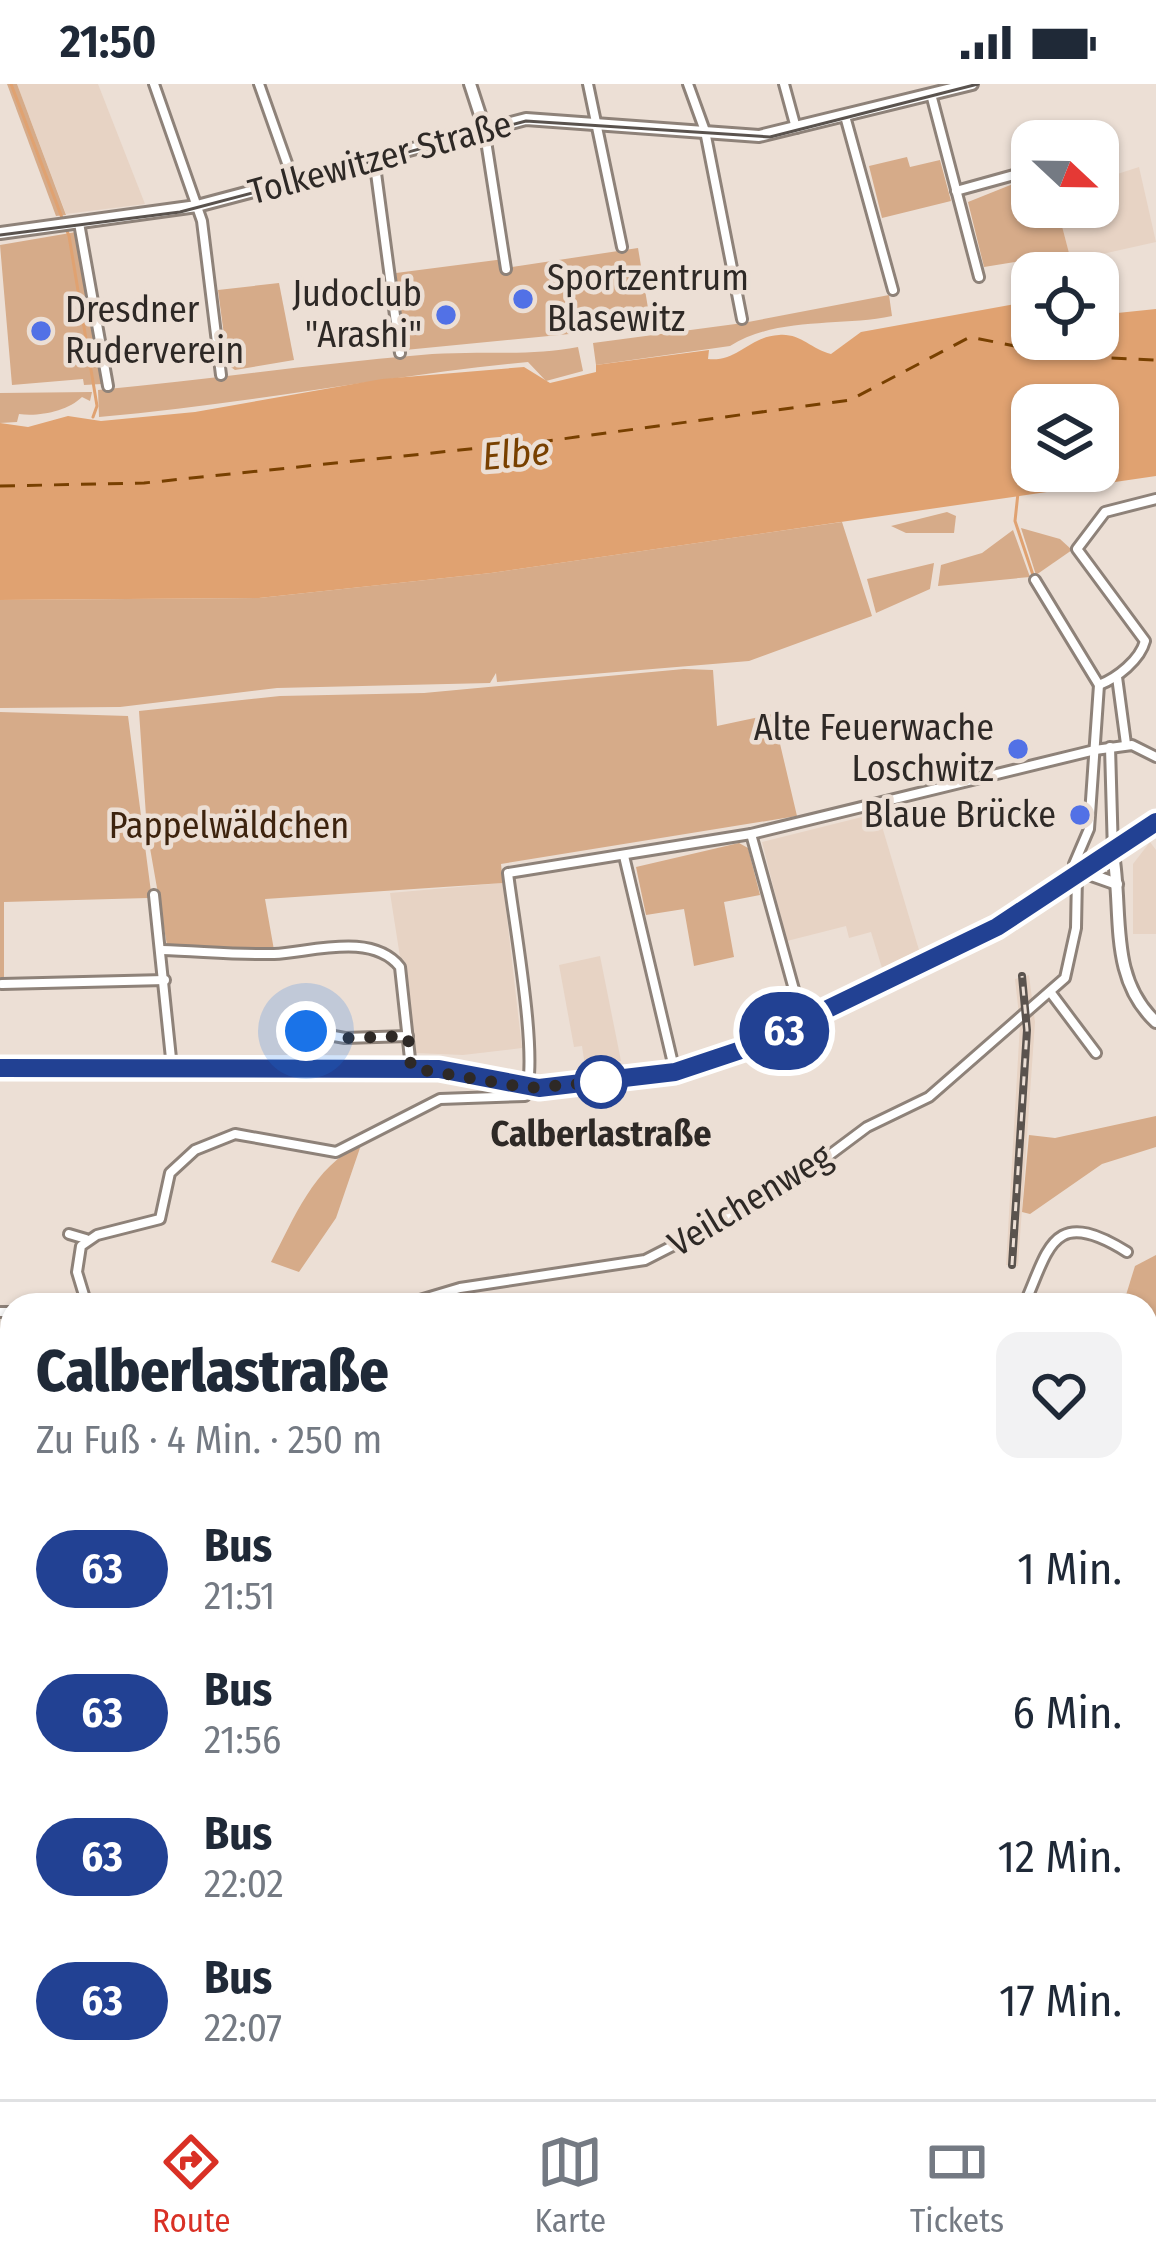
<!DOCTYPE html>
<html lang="de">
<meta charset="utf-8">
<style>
body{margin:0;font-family:"Fira Sans Condensed",sans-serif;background:#f2f2f3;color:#1f2937;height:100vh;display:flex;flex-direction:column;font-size:45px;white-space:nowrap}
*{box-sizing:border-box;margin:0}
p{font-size:39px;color:#747a83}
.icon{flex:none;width:66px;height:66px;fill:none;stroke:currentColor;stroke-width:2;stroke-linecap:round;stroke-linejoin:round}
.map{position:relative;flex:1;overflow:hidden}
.sheet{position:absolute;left:0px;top:1209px;width:1158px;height:807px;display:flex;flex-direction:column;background:#fff;border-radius:36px 36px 0 0;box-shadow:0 3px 9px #0004}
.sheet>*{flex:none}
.badge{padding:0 24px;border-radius:39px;font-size:42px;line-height:78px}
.needle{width:78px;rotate:112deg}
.fabs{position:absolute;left:1011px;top:36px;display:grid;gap:24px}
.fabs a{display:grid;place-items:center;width:108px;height:108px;border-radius:24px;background:#fff;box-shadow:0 3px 9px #0004;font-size:60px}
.you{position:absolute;width:60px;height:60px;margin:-30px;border:9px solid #fff;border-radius:50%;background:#1a73e8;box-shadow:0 0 0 18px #1a73e833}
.map>.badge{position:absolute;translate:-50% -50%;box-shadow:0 0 0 6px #fff}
.round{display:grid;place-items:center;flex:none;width:126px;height:126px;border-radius:24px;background:#f2f2f3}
.headline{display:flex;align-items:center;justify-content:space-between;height:204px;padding:0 36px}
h1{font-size:57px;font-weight:800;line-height:90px}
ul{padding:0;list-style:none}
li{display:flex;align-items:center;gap:36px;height:144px;padding:0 36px}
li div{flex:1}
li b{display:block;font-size:45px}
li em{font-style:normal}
li .badge{min-width:132px;font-weight:700;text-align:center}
.status{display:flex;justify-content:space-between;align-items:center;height:84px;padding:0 60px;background:#fff;direction:ltr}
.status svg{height:33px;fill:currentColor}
.dock{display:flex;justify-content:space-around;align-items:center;height:168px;border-top:3px solid #e0e1e3;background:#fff;font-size:33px;color:#747a83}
.dock a{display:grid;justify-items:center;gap:6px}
.dock .current{color:#d93025}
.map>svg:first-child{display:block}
</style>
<div class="status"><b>21:50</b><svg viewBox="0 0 49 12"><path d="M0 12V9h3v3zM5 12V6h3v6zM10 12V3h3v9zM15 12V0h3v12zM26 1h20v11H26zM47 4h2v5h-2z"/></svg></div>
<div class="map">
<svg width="1156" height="2015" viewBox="0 0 1156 2015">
<rect width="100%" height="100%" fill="#ecdfd5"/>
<g fill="#e7d3c4">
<path d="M17 0H98L145 120 66 130Z"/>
<path d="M1139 83 1156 158 1071 177 1057 123H1098V86L1108 93Z"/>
<path d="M878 729 919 866 882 884 871 848 849 854 846 842 787 857 762 758Z"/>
<path d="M1150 758 1156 766V850H1133V780Z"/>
<path d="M503 799 522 964 463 971 415 969 390 809Z"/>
<path d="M600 872 621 977 585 982 582 962 574 963 559 881Z"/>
<path d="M1029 891 1035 938 1018 1182 1006 1181 1020 940 1015 895Z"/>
</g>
<g fill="#d6ab89">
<path d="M7 0H17L66 131 56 132Z"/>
<path d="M907 73 910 83 940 76 951 117 882 134 869 82Z"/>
<path d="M1013 100 1018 119 1032 115V123H1057L1069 169 984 183 968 118Z"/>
<path d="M76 148 102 300 84 301 83 295 12 301 0 161Z"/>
<path d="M638 164 651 242 405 266 396 189 511 174 512 183Z"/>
<path d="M279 199 294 276 235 286 228 281 218 206Z"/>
<path d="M889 211 892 232C840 243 778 232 730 262L596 281 593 259 743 239Z"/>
<path d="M578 263 583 287 546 297 528 278C384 292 243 321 99 333L98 306C206 296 313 280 421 271 474 266 527 273 578 263Z"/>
<path d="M92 308 90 317 82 313C68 327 39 333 19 330L17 338 0 339V309Z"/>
<path d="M947 428 956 432 954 449H906L891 442Z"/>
<path d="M842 438 872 532 749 577 497 598 496 589 490 599 277 604 120 623 0 624V516L259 514 491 489Z"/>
<path d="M1021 444 1060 455 1072 466 1036 491Z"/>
<path d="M1013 446 1030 493 938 502 941 481 982 469Z"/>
<path d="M934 479 930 505 876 529 867 495Z"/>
<path d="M684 585 713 586 717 642 773 630 797 732 501 780 503 799 265 815 274 866 167 861 147 747 139 627 280 612 424 609Z"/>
<path d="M0 628 128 632 151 808 148 814 4 818V895L0 896Z"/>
<path d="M739 759 748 764 760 811 724 818 734 873 694 882 684 825 646 831 636 783Z"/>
<path d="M1156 1032V1063L1102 1080 1030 1130 1022 1128 1029 1051 1055 1054Z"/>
<path d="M361 1061 336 1134 299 1188 271 1178C294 1135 314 1081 361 1061Z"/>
<path d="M1156 1171V1233L1126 1211 1135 1182Z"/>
<path d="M1156 1258V1588L1146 1589V1282Z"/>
<path d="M507 2004H729L733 2015H504Z"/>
<path d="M790 2004H904L922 2015H793Z"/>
</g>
<path fill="#e0a271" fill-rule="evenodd" d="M1032 217V255H1098V231L1156 225V392L491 489 259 514 0 516V339L28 343 68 332 101 337 195 328 382 295 524 283 550 299 596 288V281L709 266 708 275C738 278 750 252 779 251 800 249 811 265 831 270L861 248ZM1032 321H1098V387H1032Z"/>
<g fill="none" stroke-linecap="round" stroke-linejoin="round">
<g stroke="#e0a271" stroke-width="3">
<path d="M11 0 69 152 97 322 93 333"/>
<path d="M1018 409 1015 437 1033 491"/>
</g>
<path stroke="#784000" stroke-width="3" stroke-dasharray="15 12" stroke-linecap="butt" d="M0 402 144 399 547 357 850 316 970 253 1065 272 1156 276"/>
<g stroke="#8e8279" stroke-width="14">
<g id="street">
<path d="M154 0 202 137 221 291"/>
<path d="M259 0 293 96"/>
<path d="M588 0 622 163"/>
<path d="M688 0 705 47 742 235"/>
<path d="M784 0 796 44"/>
<path d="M931 10 979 193"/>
<path d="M845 32 893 206"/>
<path d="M484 44 506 185"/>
<path d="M374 74 400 269"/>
<path d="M956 107 1032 86"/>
<path d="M79 139 108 302"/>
<path d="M1035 496 1099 601C1117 594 1140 576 1145 557L1077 465 1105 428 1156 415"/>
<path d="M1117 593 1126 660"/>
<path d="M1110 663 1113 769"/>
<path d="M751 750 803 938"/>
<path d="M624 772 675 988"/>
<path d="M1074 780 1089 745 1099 601"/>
<path d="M154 811 172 984"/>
<path d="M162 866C199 867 237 871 274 870 312 868 372 848 400 883L411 984"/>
<path d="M2 900 165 896"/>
<path d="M1051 909 1096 969"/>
<path d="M306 947 345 954 408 952"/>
<path d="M69 1150 86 1155"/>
<path d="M87 1221 77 1188 81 1162 97 1151 160 1135 170 1089 195 1066 235 1050 336 1068 440 1015 525 1012C540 978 513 833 508 789L751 750 1095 666 1132 661 1156 673"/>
<path d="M403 1221 460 1204 645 1176 784 1105 867 1043 929 1013 1065 894 1076 844 1077 791"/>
<path d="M1024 1221C1049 1165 1052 1121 1127 1168"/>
<path d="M0 1228H12"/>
<path d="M1146 1624 1151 1613"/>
<path d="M1146 1705 1156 1703"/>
<path d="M1146 1866 1153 1882 1146 1960"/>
<path d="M367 2004 368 2015"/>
<path d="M1058 2004 1065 2015"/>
<path d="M57 2015H76"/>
<path d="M178 2015 188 2004"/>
</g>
</g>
<g stroke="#8e8279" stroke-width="16">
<g id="secondary">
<path d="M470 0 484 43"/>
<path d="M0 149 197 122 526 35 759 52 972 0"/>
<path d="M1113 770C1123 829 1108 894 1156 938"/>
<path d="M1083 788 1117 800"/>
<path d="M0 984 439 985 539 1004 675 988 774 952 997 843 1156 738"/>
</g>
</g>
<use href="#street" stroke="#fff" stroke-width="8"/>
<use href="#secondary" stroke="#fff" stroke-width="10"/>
<path stroke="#5a534e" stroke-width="3" d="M0 151 180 128 526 37 770 53 978 0"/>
<g stroke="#5a534e" stroke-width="8">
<path id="rail" d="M1012 1181 1027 946 1022 892"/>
</g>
<use href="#rail" stroke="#ecdfd5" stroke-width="3" stroke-dasharray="9" stroke-linecap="butt"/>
</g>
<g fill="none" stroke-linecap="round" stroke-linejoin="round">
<g stroke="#fff" stroke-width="27">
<path id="line" d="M0 984 439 985 539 1004 675 988 747 964 997 843 1156 738"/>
</g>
<use href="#line" stroke="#224193" stroke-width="18"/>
<path stroke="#2e2926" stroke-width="12" stroke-dasharray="0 21.6" d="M306 947 345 954 408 952 411 984 529 1004 601 998"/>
</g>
<g fill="#5271e6" stroke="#ecdfd5" stroke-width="4.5">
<circle cx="523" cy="215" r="12"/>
<circle cx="446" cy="231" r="12"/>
<circle cx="41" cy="247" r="12"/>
<circle cx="1018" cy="665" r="12"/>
<circle cx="1080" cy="731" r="12"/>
</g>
<circle fill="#fff" stroke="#224193" stroke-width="6" cx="601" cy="998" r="24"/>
<g text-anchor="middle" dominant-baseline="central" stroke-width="9" stroke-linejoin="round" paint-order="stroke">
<g font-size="36" fill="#2e2926" stroke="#ecdfd5">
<text transform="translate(380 74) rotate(-15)">Tolkewitzer Straße</text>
<text transform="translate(750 1116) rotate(-31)">Veilchenweg</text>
</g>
<g font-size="36" fill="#2e2926" stroke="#ecdfd5" text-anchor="end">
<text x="547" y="194" text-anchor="start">Sportzentrum<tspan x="547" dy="41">Blasewitz</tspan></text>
<text x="422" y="210">Judoclub<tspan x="422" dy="41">"Arashi"</tspan></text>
<text x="65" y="226" text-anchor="start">Dresdner<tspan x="65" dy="41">Ruderverein</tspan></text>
<text x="994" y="644">Alte Feuerwache<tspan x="994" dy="41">Loschwitz</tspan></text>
<text x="1056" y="731">Blaue Brücke</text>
</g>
<g font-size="36" fill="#3d230e" stroke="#ecdfd5">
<text x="229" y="742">Pappelwäldchen</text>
</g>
<g font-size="36" font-weight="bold" fill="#2e2926" stroke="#ecdfd5">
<text x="601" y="1050">Calberlastraße</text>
</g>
<g font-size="39" font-style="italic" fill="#784000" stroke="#ecdfd5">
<text transform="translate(516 370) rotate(-5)">Elbe</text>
</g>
</g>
</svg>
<div class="fabs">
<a><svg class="needle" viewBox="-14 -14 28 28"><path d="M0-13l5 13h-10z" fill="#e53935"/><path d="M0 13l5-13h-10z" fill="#747a83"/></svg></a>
<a><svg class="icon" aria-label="locate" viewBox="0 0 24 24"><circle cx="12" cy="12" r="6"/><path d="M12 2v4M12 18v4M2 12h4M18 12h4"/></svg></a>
<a><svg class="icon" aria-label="layers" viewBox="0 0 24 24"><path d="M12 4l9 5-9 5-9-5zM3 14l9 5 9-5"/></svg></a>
</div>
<div class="you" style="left:306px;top:947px"></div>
<b class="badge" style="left:784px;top:947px;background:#224193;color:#fff">63</b>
<section class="sheet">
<div class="headline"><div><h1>Calberlastraße</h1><p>Zu Fuß · 4 Min. · 250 m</p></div><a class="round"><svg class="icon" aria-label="heart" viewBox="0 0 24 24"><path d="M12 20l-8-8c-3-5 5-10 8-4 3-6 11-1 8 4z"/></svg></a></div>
<ul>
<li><span class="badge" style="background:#224193;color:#fff">63</span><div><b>Bus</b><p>21:51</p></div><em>1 Min.</em></li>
<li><span class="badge" style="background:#224193;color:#fff">63</span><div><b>Bus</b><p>21:56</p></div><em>6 Min.</em></li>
<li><span class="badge" style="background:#224193;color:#fff">63</span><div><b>Bus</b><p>22:02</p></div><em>12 Min.</em></li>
<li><span class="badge" style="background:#224193;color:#fff">63</span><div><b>Bus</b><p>22:07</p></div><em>17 Min.</em></li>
</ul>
</section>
</div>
<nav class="dock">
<a class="current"><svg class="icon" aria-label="directions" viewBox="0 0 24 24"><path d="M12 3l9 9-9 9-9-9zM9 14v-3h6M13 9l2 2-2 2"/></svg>Route</a>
<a><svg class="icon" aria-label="map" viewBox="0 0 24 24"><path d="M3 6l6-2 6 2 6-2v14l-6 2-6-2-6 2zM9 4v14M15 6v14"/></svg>Karte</a>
<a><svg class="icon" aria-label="tickets" viewBox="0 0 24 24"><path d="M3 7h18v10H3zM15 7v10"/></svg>Tickets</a>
</nav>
